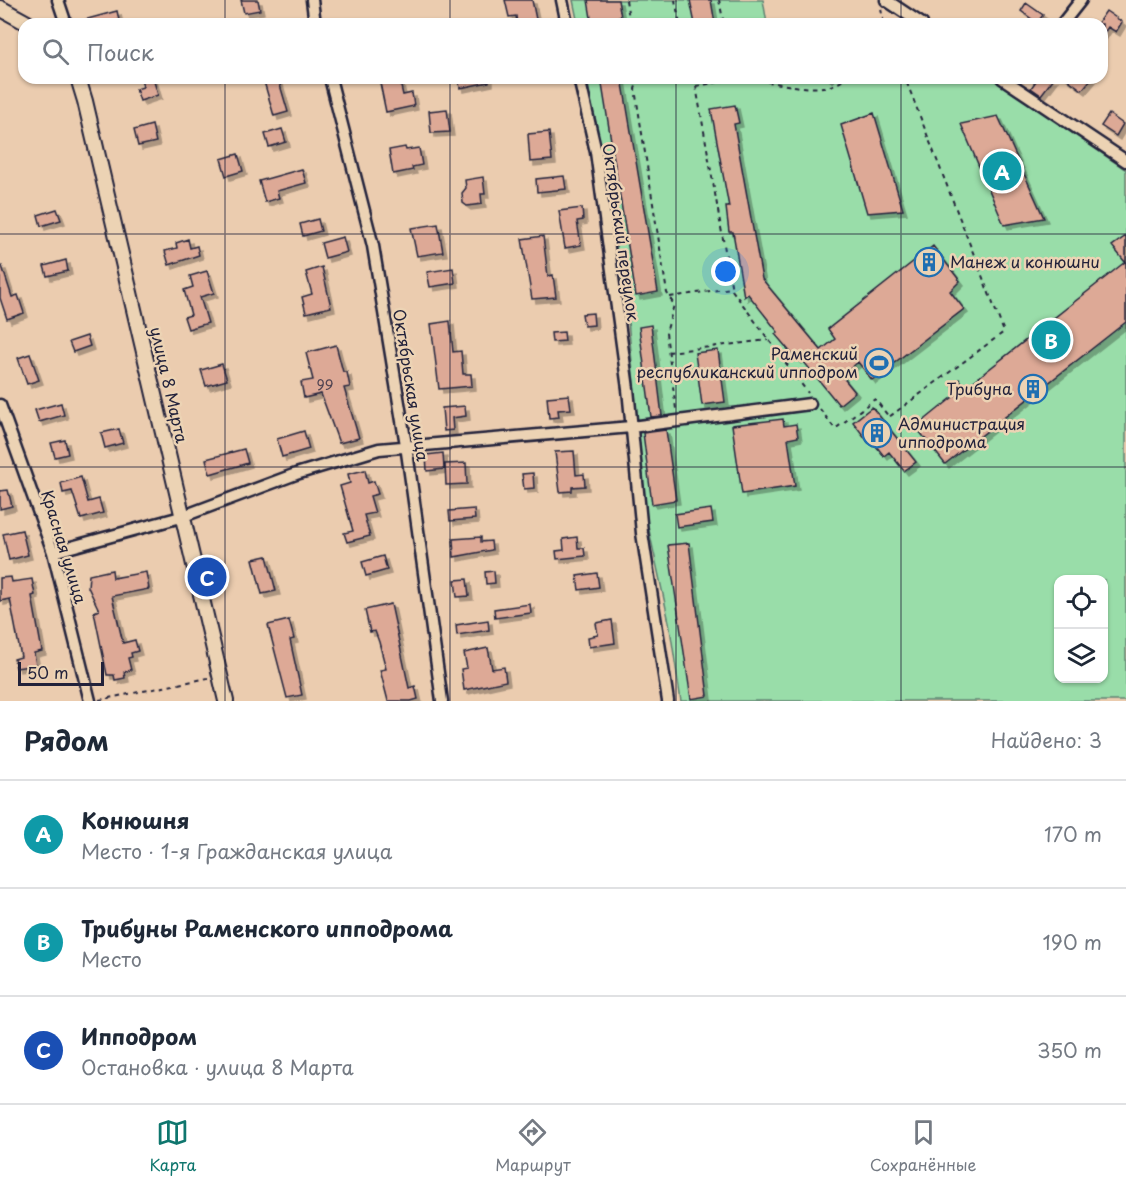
<!DOCTYPE html>
<html lang="ru">
<meta charset="utf-8">
<style>
:root{--surface:#fff;--page:#f2f2f3;--text:#1f2937;--muted:#747a83;--line:#e0e1e3;--accent:#0f766e}
body{margin:0;font-family:"Playpen Sans",sans-serif;background:var(--page);color:var(--text)}
.controls{position:absolute;right:18px;bottom:18px;display:grid;overflow:hidden;border-radius:12px;box-shadow:0 2px 4px #0004}
.controls button{width:54px;height:54px;display:grid;place-items:center;padding:0;border:0;border-bottom:2px solid var(--line);background:var(--surface);color:var(--text);font:30px sans-serif}
.scale{position:absolute;left:18px;bottom:15px;width:86px;box-sizing:border-box;padding-left:6px;border:3px solid #22223b;border-top:0;font-size:16px;line-height:21px;white-space:nowrap;color:#22223b;-webkit-text-stroke:4px #ecd3b4;paint-order:stroke}
.you{position:absolute;left:726px;top:272px;width:21px;height:21px;margin:-15px;border:4px solid #fff;border-radius:50%;background:#1a73e8;box-shadow:0 0 0 9px #1a73e833}
.badge{display:grid;place-items:center;width:39px;height:39px;border-radius:50%;background:var(--accent);color:#fff;font-size:20px;font-weight:700}
.pin{position:absolute;translate:-50% -50%;border:3px solid #fff;box-shadow:0 2px 6px #0006}
.list{margin:0;padding:0;list-style:none}
h2{display:flex;justify-content:space-between;align-items:center;height:78px;margin:0;padding:0 24px;font-size:26px}
h2 small{font-size:20px;font-weight:400;color:var(--muted)}
.list li{display:grid;grid-template-columns:39px 1fr auto;gap:18px;align-items:center;box-sizing:border-box;height:108px;padding:0 24px;border-top:2px solid var(--line)}
.list b{display:block;font-size:22px;white-space:nowrap}
.list p{margin:0;font-size:20px;white-space:nowrap;color:var(--muted)}
.list em{font-size:20px;font-style:normal;color:var(--muted)}
.icon{flex:none;width:33px;height:33px;fill:none;stroke:currentColor;stroke-width:2;stroke-linecap:round;stroke-linejoin:round}
.map{position:relative;flex:none;width:1126px;height:701px;overflow:hidden}
.search{position:absolute;background:var(--surface);box-shadow:0 2px 4px #0004;left:18px;right:18px;top:18px;height:66px;display:flex;align-items:center;gap:15px;box-sizing:border-box;padding:0 21px;border-radius:18px;color:var(--muted);font-size:22px}
.sheet{height:402px;background:var(--surface)}
nav{display:flex;justify-content:space-around;align-items:center;box-sizing:border-box;height:84px;border-top:2px solid var(--line);background:var(--surface);font-size:16px;color:var(--muted)}
nav a{display:grid;justify-items:center;gap:3px}
nav .on{color:var(--accent)}
.map>svg:first-child{display:block}
.green{fill:#99dda9;stroke:#5e8072;stroke-width:1.5;fill-rule:evenodd}
.building{fill:#dda996;stroke:#22223b;stroke-width:1.5;filter:url(#shadow)}
.lines{fill:none;stroke-linecap:round;stroke-linejoin:round}
.minor-casing{stroke:#22223b;stroke-width:15}
.major-casing{stroke:#22223b;stroke-width:18}
.path{stroke:#22223b;stroke-width:2;stroke-dasharray:4.5 4.5;stroke-linecap:butt}
.minor{stroke:#ecd3b4;stroke-width:10}
.major{stroke:#ecd3b4;stroke-width:14}
.grid{fill:none;stroke:#22223b;stroke-width:1.5;stroke-opacity:0.55}
.labels{text-anchor:middle;stroke-width:5;stroke-linejoin:round;paint-order:stroke}
.number-label{font-size:14px;fill:#514452}
.street-label{font-size:16px;fill:#22223b;stroke:#ecd3b4}
.poi-label{font-size:16px;fill:#22223b;stroke:#ecd3b4;text-anchor:start}
</style>
<div class="map">
<svg width="1126" height="701" viewBox="0 0 1126 701">
<defs>
<filter id="shadow"><feDropShadow dx="4" dy="4" stdDeviation="0" flood-color="#0004"/></filter>
</defs>
<rect width="100%" height="100%" fill="#ebccaf"/>
<filter id="ink" filterUnits="userSpaceOnUse"><feTurbulence type="fractalNoise" baseFrequency=".0167" numOctaves="2"/><feDisplacementMap in="SourceGraphic" scale="12" xChannelSelector="R" yChannelSelector="G"/><feConvolveMatrix kernelMatrix="1 2 1 2 8 2 1 2 1" color-interpolation-filters="sRGB"/></filter>
<g filter="url(#ink)">
<path class="green" d="M573,0H763L767,24H578Z
M587,78H827L832,82L837,78H992L1126,170V701H681L669,622L647,521L627,309ZM1058,580H1104V678H1058Z"/>
<path class="building" d="M241,0H258L260,10L244,13Z
M505,0H532L537,24H517L516,16L509,17Z
M588,0H618L621,17L611,18L612,24H592Z
M690,0H711L715,24H695Z
M1026,3L1043,15L1037,23L1021,11Z
M117,11L120,24H80V21Z
M1106,11L1122,22L1116,32L1108,27L1102,36V24H1097Z
M141,78H153L158,95L140,101L136,89L143,87Z
M263,78H278L288,112L274,116Z
M379,78H399L403,95L412,93L414,106L386,112Z
M458,78H489V82L460,88Z
M601,78H622L658,292L636,296Z
M1038,78H1054L1041,95L1031,88Z
M1066,78H1092L1082,90Z
M735,105L739,123L734,124L762,279L821,350L835,339L828,329L933,246L960,281L950,291L964,309L872,380L858,362L842,376L855,392L839,405L800,357L797,360L775,334L778,332L748,294L744,297L733,232H729L726,207H729L711,109Z
M447,109L450,132L431,133L429,111Z
M874,113L903,210L867,213L841,125Z
M1109,114L1123,124L1116,136L1101,126Z
M998,116L1044,218L1004,225L961,124Z
M152,125L156,142L138,146L134,130Z
M282,129L286,142L269,147L265,134Z
M549,132L552,160L530,162L528,134Z
M405,147L406,150L419,148L422,165L412,167L413,170L393,174L389,150Z
M238,154L243,171L226,176L221,159Z
M302,169L306,183L277,191L279,198L265,202L259,181Z
M564,176L566,189L537,192L536,179Z
M483,177L485,194H481L482,204L467,206L463,203L462,193L466,188L465,180Z
M582,208L583,220L577,221L581,245L565,248L559,211Z
M57,209L61,220L41,226L38,215Z
M318,219L321,231L303,236L300,224Z
M438,224L443,252L417,256L411,228Z
M543,236L548,276L553,275L556,297L532,299L522,239Z
M1126,236V322L945,464L916,427L958,393L951,385L959,379L965,388L1125,262L1112,246Z
M343,237L347,252L325,258L321,243Z
M188,239L190,248L197,246L199,255L169,265L165,251L177,248L176,243Z
M66,260L68,271L47,276L44,266Z
M0,266H2L12,297L18,295L24,313L7,319L0,298Z
M322,267L331,307L306,313L302,297L312,294L306,272Z
M453,268L455,283L430,287L427,272Z
M207,271L214,293L200,297L208,323L188,329L184,317L191,315L184,290L193,287L190,276Z
M593,313L594,325L584,326L582,314Z
M450,321L453,352L461,351L463,374H471L472,386L439,389L431,324Z
M651,325L662,416L651,417L639,327Z
M564,332L565,341L552,342L551,333Z
M87,336L90,346L73,352L69,342Z
M336,345L343,372H347L350,387L344,388L359,438L339,443L321,394L304,398L301,382L313,380L306,353Z
M718,350L725,402L702,405L695,353Z
M30,354L39,380L27,384L18,358Z
M222,364L227,380L206,386L201,370Z
M569,395L571,409L558,410L559,417L549,418L547,397Z
M61,403L64,415L39,422L35,410Z
M465,406L466,416L452,418L453,430L444,431L442,408Z
M872,407L916,462L904,471L889,452L884,456L872,441L869,443L853,422Z
M783,419L784,426L796,424L798,437L788,439L795,486L742,494L732,425Z
M119,429L123,443L105,448L101,433Z
M666,430L676,500L652,504L643,433Z
M304,431L309,449L282,457L277,439Z
M65,440L68,454L55,457L51,443Z
M244,449L248,463L210,474L206,459Z
M574,451L576,475L584,474L585,486L572,487V491L560,492L555,452Z
M443,453L444,469L427,471L426,455Z
M466,463L467,484L446,485L445,464Z
M365,470L368,483L374,481L378,494L370,496L375,513L364,515L370,536L347,542L344,533L353,531L340,486L350,483L348,474Z
M533,473L534,488L524,489L522,474Z
M81,477L88,502L99,499L103,513L81,519L72,491L63,493L61,483Z
M8,490L12,506L0,509V491Z
M474,509L475,519L450,521L449,511Z
M711,509L713,522L677,527L675,514Z
M22,530L28,555L9,560L3,534Z
M481,537V542L491,541L492,550L454,557L453,539Z
M577,537L578,548H584L585,556L557,559L556,551L564,550L563,539Z
M689,543L708,696L691,699L668,545Z
M267,556L276,591L262,594L253,559Z
M383,556L387,570L366,576L362,562Z
M112,570L113,578L146,572L149,589L112,596L123,643L135,640L138,651L131,653L132,657L128,658L131,670L124,672L125,678L115,680L114,675H107L94,612L99,610L88,587L89,575Z
M494,571L495,583L486,584L485,572Z
M597,573L599,587L579,590L577,576Z
M11,577L12,582L32,579L35,595L32,596L42,651L34,653L36,665L16,668L14,659L21,657L10,599L0,601V578Z
M467,579L469,596L457,597L455,580Z
M391,604L409,688L415,686L418,699L411,701H388L380,670L386,669L379,642L375,631L370,632L365,610Z
M530,604L531,613L495,618L494,609Z
M289,620L294,639L290,640L302,695L287,698L268,625Z
M488,620L489,630L457,635L456,625Z
M612,620L615,643L589,647L588,637L598,635L596,623Z
M488,648L492,669L504,667L506,681L464,690L461,669L467,668L464,653Z"/>
<g class="lines">
<g class="minor-casing">
<path id="minor" d="M58,0L66,24
M312,0L315,24
M562,0L567,24
M886,0L922,24
M1062,24L1081,0
M330,78L373,246L406,445L442,701
M579,78L596,152L628,389L642,533L668,701
M1002,78L1126,161
M0,405L53,552L90,701
M53,552L181,517L296,474L379,449L631,427L810,404"/>
</g>
<g class="major-casing">
<path id="major" d="M0,8L29,24
M78,78L85,101L226,701"/>
</g>
<path class="path" d="M626,0L630,24
M675,0L680,24
M719,0L724,24
M881,9L884,24
M639,78L635,89L667,293L674,305L666,333L676,409
M692,78L696,86L732,290L808,393
M696,86C712,84 728,79 743,79C772,79 821,99 846,78
M670,297L731,288
M668,352L768,340
M820,409L835,429L875,399L889,417L1004,332L905,78
M99,700L208,678"/>
<use href="#minor" class="minor"/>
<use href="#major" class="major"/>
</g>
</g>
<path class="grid" d="M225,0V24M450,0V24M676,0V24M901,0V24M225,78V701M450,78V701M676,78V701M901,78V701M0,234H1126M0,467H1126"/>
<defs>
<g id="building-ring" transform="scale(1.5)"><circle r="9.5" fill="#ecd3b4" stroke="#1f6fb2" stroke-width="1.5"/><path d="M-4-6H4V6H1V3H-1V6H-4ZM-2.5-4.3h1.7v1.8h-1.7ZM.8-4.3h1.7v1.8H.8ZM-2.5-1h1.7V.8h-1.7ZM.8-1h1.7V.8H.8Z" fill="#1f6fb2"/></g>
<g id="stadium-ring" transform="scale(1.5)"><circle r="9.5" fill="#ecd3b4" stroke="#1f6fb2" stroke-width="1.5"/><path d="M0-5a6.5 5 0 1 0 0 10a6.5 5 0 1 0 0-10ZM-3.5-1.8h7v3.6h-7Z" fill="#1f6fb2"/></g>
</defs>
<g fill-rule="evenodd">
<use href="#building-ring" x="929" y="262"/>
<use href="#stadium-ring" x="879" y="363"/>
<use href="#building-ring" x="1033" y="389"/>
<use href="#building-ring" x="877" y="433"/>
</g>
<g class="labels">
<g class="number-label">
<text x="325" y="390">99</text>
</g>
<g class="street-label">
<text transform="translate(621 232) rotate(82)" y="6">Октябрьский переулок</text>
<text transform="translate(169 385) rotate(77)" y="6">улица 8 Марта</text>
<text transform="translate(411 385) rotate(81)" y="6">Октябрьская улица</text>
<text transform="translate(64 547) rotate(73)" y="6">Красная улица</text>
</g>
<g class="poi-label">
<text x="950" y="268">Манеж и конюшни</text>
<text x="858" y="360" text-anchor="end">Раменский<tspan x="858" dy="18">республиканский ипподром</tspan></text>
<text x="1012" y="395" text-anchor="end">Трибуна</text>
<text x="898" y="430">Администрация<tspan x="898" dy="18">ипподрома</tspan></text>
</g>
</g>
</svg>
<div class="controls">
<button><svg class="icon" aria-label="locate" viewBox="0 0 24 24"><circle cx="12" cy="12" r="6"/><path d="M12 2v4M12 18v4M2 12h4M18 12h4"/></svg></button>
<button><svg class="icon" aria-label="layers" viewBox="0 0 24 24"><path d="M12 4l9 5-9 5-9-5zM3 14l9 5 9-5"/></svg></button>
</div>
<div class="scale">50 m</div>
<div class="you"></div>
<div class="pin badge" style="left:1002px;top:171px;background:#0f9aa8">A</div>
<div class="pin badge" style="left:1051px;top:340px;background:#0f9aa8">B</div>
<div class="pin badge" style="left:207px;top:577px;background:#1a4fb4">C</div>
<div class="search"><svg class="icon" aria-label="search" viewBox="0 0 24 24"><circle cx="10" cy="10" r="6"/><path d="M15 15l6 6"/></svg>Поиск</div>
</div>
<section class="sheet">
<h2>Рядом<small>Найдено: 3</small></h2>
<ul class="list">
<li><span class="badge" style="background:#0f9aa8">A</span><div><b>Конюшня</b><p>Место · 1-я Гражданская улица</p></div><em>170 m</em></li>
<li><span class="badge" style="background:#0f9aa8">B</span><div><b>Трибуны Раменского ипподрома</b><p>Место</p></div><em>190 m</em></li>
<li><span class="badge" style="background:#1a4fb4">C</span><div><b>Ипподром</b><p>Остановка · улица 8 Марта</p></div><em>350 m</em></li>
</ul>
</section>
<nav>
<a class="on"><svg class="icon" aria-label="map" viewBox="0 0 24 24"><path d="M3 6l6-2 6 2 6-2v14l-6 2-6-2-6 2zM9 4v14M15 6v14"/></svg>Карта</a>
<a><svg class="icon" aria-label="directions" viewBox="0 0 24 24"><path d="M12 3l9 9-9 9-9-9zM9 14v-3h6M13 9l2 2-2 2"/></svg>Маршрут</a>
<a><svg class="icon" aria-label="saved" viewBox="0 0 24 24"><path d="M7 4h10v16l-5-4-5 4z"/></svg>Сохранённые</a>
</nav>
